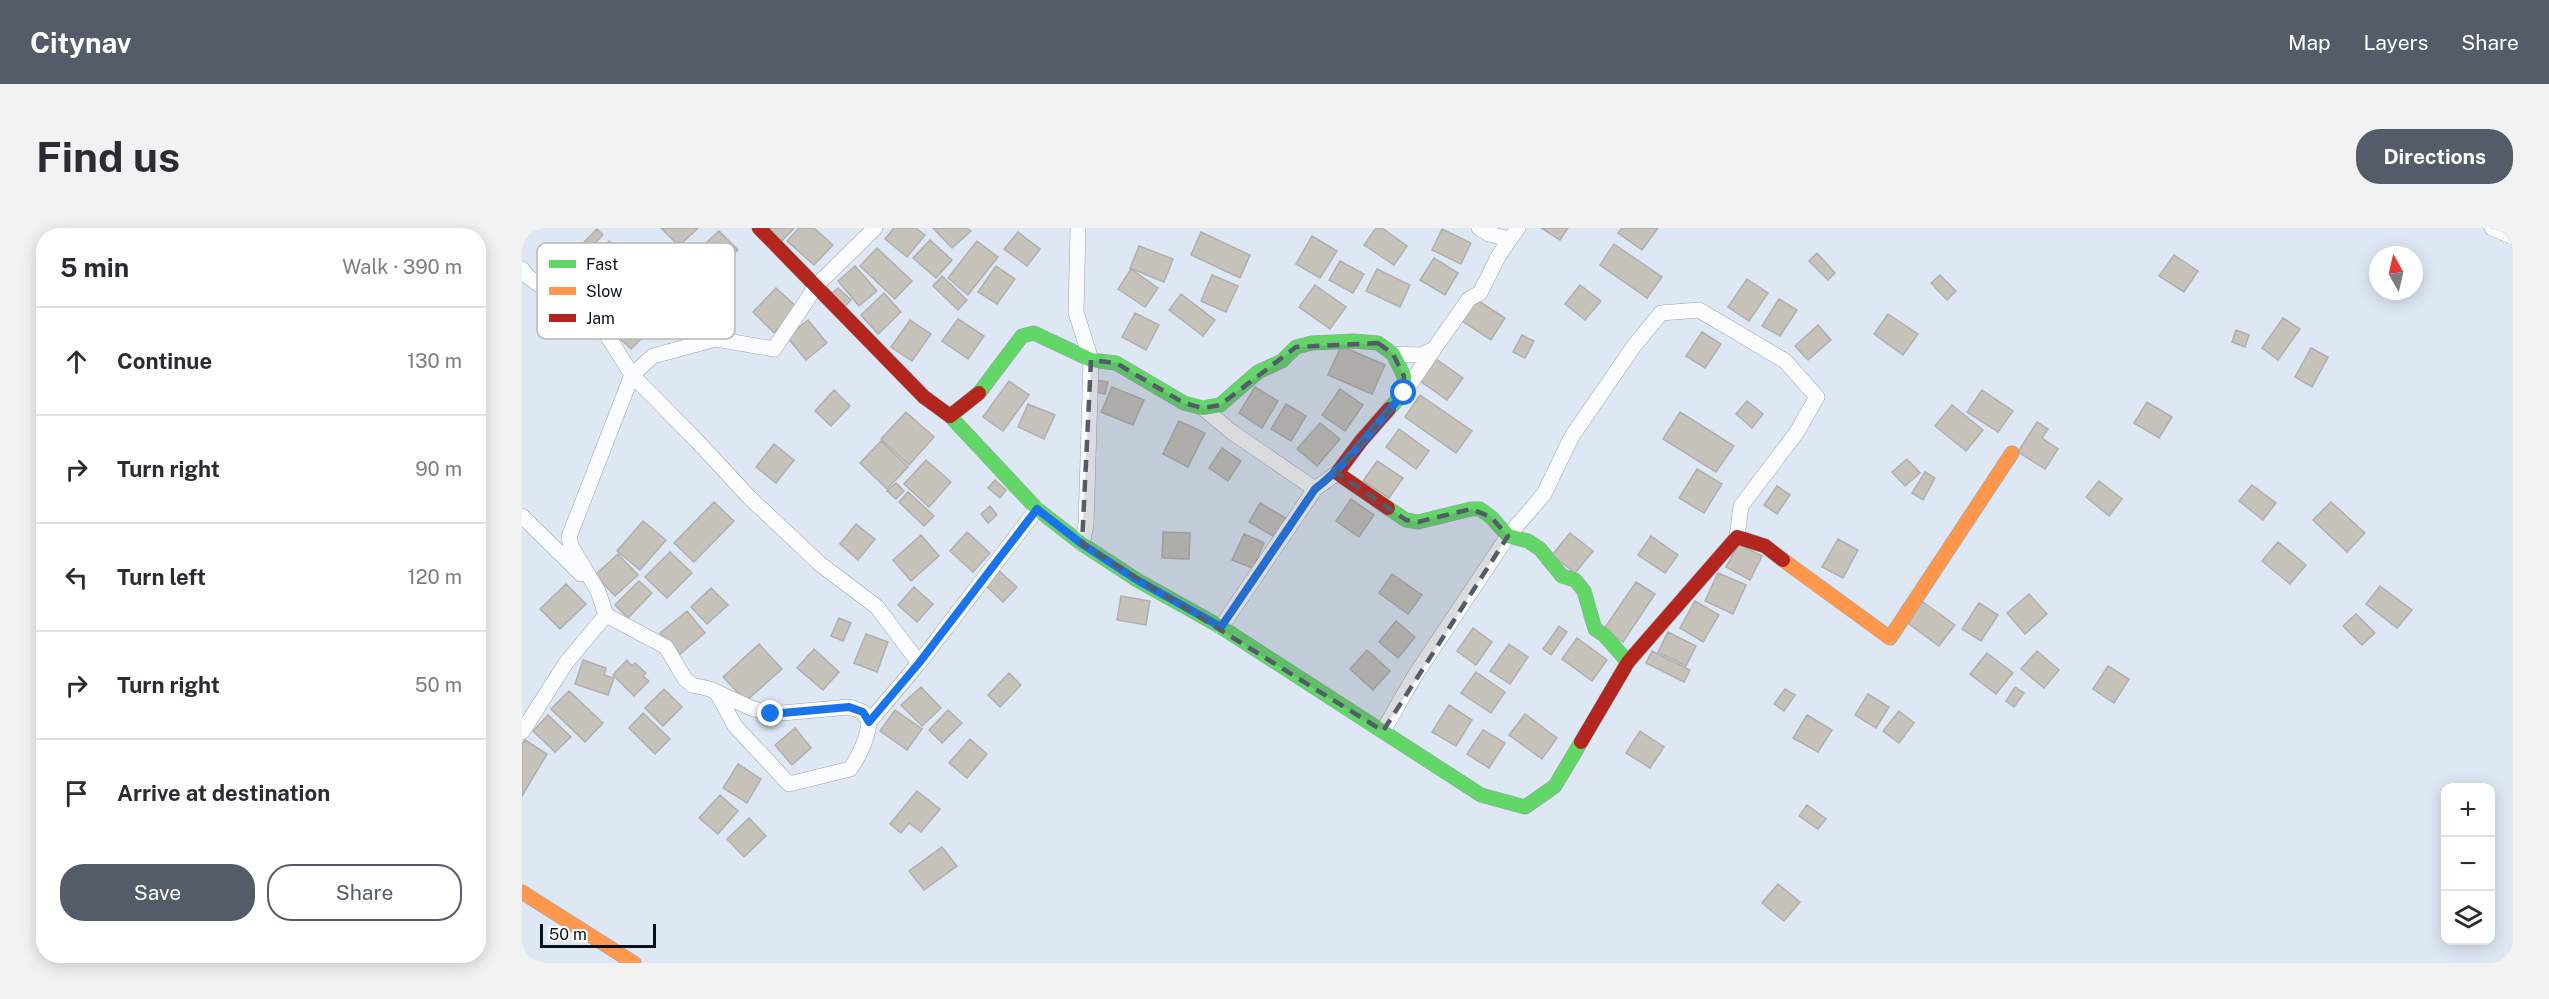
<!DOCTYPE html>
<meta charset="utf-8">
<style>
:root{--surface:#fff;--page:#f2f2f3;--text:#2b2b33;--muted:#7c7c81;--line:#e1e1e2;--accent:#535c68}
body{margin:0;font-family:"Public Sans",sans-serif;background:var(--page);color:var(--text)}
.controls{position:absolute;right:18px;bottom:18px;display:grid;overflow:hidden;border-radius:12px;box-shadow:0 3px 15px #0003}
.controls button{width:54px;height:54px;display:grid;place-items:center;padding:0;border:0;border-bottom:2px solid var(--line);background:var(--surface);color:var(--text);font:30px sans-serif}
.compass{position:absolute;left:1847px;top:18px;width:54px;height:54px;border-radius:50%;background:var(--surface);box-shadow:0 3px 15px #0003;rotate:352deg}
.scale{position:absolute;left:18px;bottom:15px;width:116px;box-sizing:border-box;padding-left:6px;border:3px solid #08111d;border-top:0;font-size:16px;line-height:21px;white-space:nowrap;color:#08111d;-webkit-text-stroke:4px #fff;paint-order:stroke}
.stop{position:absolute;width:18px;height:18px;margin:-14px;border:4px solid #1a73e8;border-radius:50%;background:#fff}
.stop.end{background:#1a73e8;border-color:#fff;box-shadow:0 2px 6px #0008}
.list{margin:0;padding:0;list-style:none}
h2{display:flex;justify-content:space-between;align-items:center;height:78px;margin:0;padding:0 24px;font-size:26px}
h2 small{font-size:20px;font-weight:400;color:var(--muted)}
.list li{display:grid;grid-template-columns:39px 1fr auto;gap:18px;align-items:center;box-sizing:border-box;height:108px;padding:0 24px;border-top:2px solid var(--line)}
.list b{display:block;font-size:22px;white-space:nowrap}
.list em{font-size:20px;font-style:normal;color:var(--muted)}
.actions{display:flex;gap:12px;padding:18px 24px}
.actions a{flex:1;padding:14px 0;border:2px solid var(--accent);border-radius:24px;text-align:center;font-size:21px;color:var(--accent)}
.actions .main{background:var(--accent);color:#fff}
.icon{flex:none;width:33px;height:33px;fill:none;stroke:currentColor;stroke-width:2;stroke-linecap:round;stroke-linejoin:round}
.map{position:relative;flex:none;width:1991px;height:735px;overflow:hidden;border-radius:24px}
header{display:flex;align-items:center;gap:36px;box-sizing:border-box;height:84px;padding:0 30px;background:var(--accent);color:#fff}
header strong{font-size:28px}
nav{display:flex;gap:33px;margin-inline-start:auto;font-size:21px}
.intro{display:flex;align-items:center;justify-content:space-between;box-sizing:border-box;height:144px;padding:0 36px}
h1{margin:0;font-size:42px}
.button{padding:15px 27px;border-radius:24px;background:var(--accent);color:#fff;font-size:21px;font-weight:700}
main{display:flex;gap:36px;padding:0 36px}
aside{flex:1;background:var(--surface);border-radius:24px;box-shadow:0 3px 15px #0003}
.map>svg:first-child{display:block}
.building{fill:#c6c2ba;stroke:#afafae;stroke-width:1.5}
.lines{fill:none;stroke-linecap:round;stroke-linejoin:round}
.street-casing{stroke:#99a2ad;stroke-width:16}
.fast-casing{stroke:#99a2ad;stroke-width:15}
.slow-casing{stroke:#99a2ad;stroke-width:15}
.jam-casing{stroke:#99a2ad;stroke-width:15}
.street{stroke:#fafcfd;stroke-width:15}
.fast{stroke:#63d668;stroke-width:14}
.slow{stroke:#ff974d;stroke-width:14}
.jam{stroke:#b3261e;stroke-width:14}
.route{stroke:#1a73e8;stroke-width:8}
.marked{fill:#535c68;fill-opacity:0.2;stroke:#535c68;stroke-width:4.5;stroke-dasharray:12 8;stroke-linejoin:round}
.key{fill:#fff;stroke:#b5b8bb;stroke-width:1.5}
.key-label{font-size:16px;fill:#08111d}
</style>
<header>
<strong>Citynav</strong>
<nav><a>Map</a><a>Layers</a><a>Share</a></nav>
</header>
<div class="intro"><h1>Find us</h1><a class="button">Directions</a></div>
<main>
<aside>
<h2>5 min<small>Walk · 390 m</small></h2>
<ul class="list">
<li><svg class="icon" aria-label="ahead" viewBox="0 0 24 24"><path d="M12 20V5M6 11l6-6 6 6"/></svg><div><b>Continue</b></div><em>130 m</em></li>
<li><svg class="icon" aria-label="right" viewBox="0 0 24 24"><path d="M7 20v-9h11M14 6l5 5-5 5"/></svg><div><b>Turn right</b></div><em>90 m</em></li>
<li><svg class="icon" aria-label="left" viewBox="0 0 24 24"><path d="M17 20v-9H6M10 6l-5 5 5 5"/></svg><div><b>Turn left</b></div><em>120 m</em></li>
<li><svg class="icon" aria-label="right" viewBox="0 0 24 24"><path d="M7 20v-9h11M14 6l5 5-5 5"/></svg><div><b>Turn right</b></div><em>50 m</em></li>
<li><svg class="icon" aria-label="arrive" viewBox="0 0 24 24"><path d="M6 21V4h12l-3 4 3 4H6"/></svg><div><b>Arrive at destination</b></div></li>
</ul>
<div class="actions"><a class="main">Save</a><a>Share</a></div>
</aside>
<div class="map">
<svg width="1991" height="735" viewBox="0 0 1991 735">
<rect width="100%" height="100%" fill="#dee8f4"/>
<path class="building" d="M139,0H176L157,18Z
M244,0H272L259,14Z
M277,0H292L311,17L292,37L265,13Z
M372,0H394L403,7L385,29L363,11Z
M411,0H445L449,3L430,20Z
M854,0H860L885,18L872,37L842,17Z
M1019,0H1046L1038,12Z
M1100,0H1136L1120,22L1096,5Z
M75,1L81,7L72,16L79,22L87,13L94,19L54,59L36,41Z
M920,1L949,15L939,36L910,22Z
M197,3L216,22L188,48L170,28Z
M496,4L518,21L505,38L482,21Z
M679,4L728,27L718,50L669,27Z
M790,8L815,23L798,50L774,36Z
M408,12L430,32L414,50L391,30Z
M455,13L476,29L446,67L426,50Z
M1092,16L1140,49L1125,70L1078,37Z
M617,18L651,31L642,54L608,40Z
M355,20L390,53L373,71L338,38Z
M1295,25L1313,45L1306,52L1287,33Z
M1652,27L1676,43L1662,64L1637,48Z
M912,30L936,45L923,67L898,52Z
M818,33L842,46L831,65L807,52Z
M333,38L355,63L337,78L316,53Z
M474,38L493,51L475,76L456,64Z
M609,41L636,60L623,79L596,61Z
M855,41L888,57L878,79L844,63Z
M690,47L716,58L704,84L679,73Z
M1418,47L1434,63L1425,72L1409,55Z
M420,48L445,72L436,82L411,58Z
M1225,51L1246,65L1227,93L1206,79Z
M793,57L824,79L808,101L777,79Z
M1058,57L1079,73L1063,92L1043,76Z
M254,60L276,80L252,105L231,84Z
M316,60L329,72L321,80L308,67Z
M362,65L379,84L356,106L339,87Z
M659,66L693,92L681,108L647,82Z
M1257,71L1275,82L1258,108L1240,98Z
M955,72L983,90L969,112L940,93Z
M113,82L130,100L109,121L91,104Z
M613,85L637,97L624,122L600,109Z
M1366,86L1396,106L1381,127L1352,106Z
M1761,90L1778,101L1756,132L1740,120Z
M436,91L462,108L446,131L420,113Z
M286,92L305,115L284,132L265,109Z
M388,92L409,106L390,133L369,119Z
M1296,97L1309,112L1286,132L1273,118Z
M1714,102L1727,107L1723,119L1710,114Z
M1180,104L1199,116L1183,140L1164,128Z
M1000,107L1012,113L1003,130L991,124Z
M819,118L863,137L850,166L806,147Z
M1789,120L1806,129L1790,159L1773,149Z
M914,131L941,150L925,172L898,153Z
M575,152L586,154L583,166L573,164Z
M487,153L507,167L481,203L461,189Z
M590,159L622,172L611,197L579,184Z
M733,159L756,173L740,200L717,185Z
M818,161L841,177L823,203L800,187Z
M312,162L328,178L309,198L293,183Z
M1460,162L1491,183L1476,204L1445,184Z
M898,167L950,203L934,225L883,189Z
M1225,173L1241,186L1230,200L1214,186Z
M1625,174L1650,189L1637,210L1612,195Z
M506,176L533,187L522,211L496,199Z
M764,176L784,188L769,213L749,201Z
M1430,177L1461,202L1444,223L1413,198Z
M384,184L412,209L387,237L359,211Z
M1158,184L1212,218L1194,244L1141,211Z
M657,193L683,205L666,239L641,226Z
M1515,194L1526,201L1520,210L1536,221L1523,241L1496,224Z
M798,195L818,211L795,238L775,221Z
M877,201L907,223L894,241L864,219Z
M359,213L386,239L365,261L338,235Z
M252,216L272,232L254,255L234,239Z
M700,220L719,233L706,253L687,240Z
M1385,231L1398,245L1383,258L1370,244Z
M404,232L429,254L407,279L382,256Z
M855,233L881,250L867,270L841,253Z
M1175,241L1200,256L1182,285L1157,270Z
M1403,244L1413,250L1401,272L1390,265Z
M473,252L484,262L478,270L466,260Z
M1577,253L1600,271L1587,288L1564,269Z
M374,255L382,263L374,271L365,263Z
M1730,257L1754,275L1741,292L1717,273Z
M1255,258L1268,267L1255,286L1242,277Z
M386,264L412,288L402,298L377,274Z
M829,271L852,287L837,309L814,293Z
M192,274L212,293L172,334L152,315Z
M1809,274L1843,305L1825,324L1791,292Z
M738,275L767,292L756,311L727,294Z
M468,278L475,287L466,295L459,286Z
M121,293L144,312L118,342L95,323Z
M334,296L353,311L336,332L318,316Z
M445,304L468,325L451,344L428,323Z
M641,304L668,305L667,331L640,330Z
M1048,305L1071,323L1053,345L1030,327Z
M722,306L742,315L731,340L710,332Z
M399,307L417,328L389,353L371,332Z
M1129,308L1156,327L1143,345L1116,327Z
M1316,311L1336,322L1321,350L1300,339Z
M1756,314L1784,337L1768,356L1740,333Z
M1217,316L1240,328L1228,352L1204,339Z
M148,324L170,345L145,370L123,349Z
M96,326L116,347L93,368L73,347Z
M475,341L495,359L481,374L462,356Z
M1196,345L1224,357L1211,386L1183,373Z
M870,346L900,367L886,386L857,365Z
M117,353L130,365L106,390L93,377Z
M1114,354L1133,366L1101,414L1082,401Z
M44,356L64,376L38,401L18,381Z
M1858,358L1890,382L1875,400L1844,376Z
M392,359L411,376L395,394L376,377Z
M189,360L206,377L185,396L169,379Z
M1507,366L1525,386L1503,406L1485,385Z
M599,368L628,373L624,397L595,392Z
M1398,372L1433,397L1417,418L1383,393Z
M1173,373L1197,387L1181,414L1158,400Z
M1457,375L1476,387L1459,413L1440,401Z
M165,383L183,405L157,427L138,405Z
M1834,386L1853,405L1840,417L1821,398Z
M317,390L329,395L321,413L309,408Z
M874,393L893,409L876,430L857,414Z
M1037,398L1045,404L1029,427L1021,421Z
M951,400L970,414L954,437L935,423Z
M1146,404L1174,418L1164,438L1136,424Z
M344,406L366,414L355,444L332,435Z
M1055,410L1085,432L1070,453L1040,431Z
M237,416L260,441L224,473L201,449Z
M987,416L1006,429L988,456L968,443Z
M292,421L317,444L301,462L275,440Z
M845,422L868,443L851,462L828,441Z
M1130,423L1168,442L1162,454L1124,435Z
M1515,423L1537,442L1522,460L1499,441Z
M1465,425L1491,445L1474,466L1448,446Z
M61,432L84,440L82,447L92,450L86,467L53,456Z
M105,432L110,438L113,435L124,445L121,448L127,453L112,468L91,447Z
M1586,438L1607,451L1592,475L1571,461Z
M954,444L983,464L969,485L939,465Z
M487,445L499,457L478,479L466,467Z
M399,459L419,480L400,498L379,477Z
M1493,459L1502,465L1492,479L1484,473Z
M142,461L160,479L141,498L123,480Z
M1263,461L1273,467L1262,483L1252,476Z
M47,463L81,495L63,514L29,481Z
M1346,466L1367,479L1354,500L1333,487Z
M927,477L950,492L934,518L910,504Z
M373,482L400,501L385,522L358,503Z
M426,482L440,495L420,515L407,502Z
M1377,483L1392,495L1377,515L1361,503Z
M121,485L148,511L133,526L107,500Z
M1003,486L1035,510L1020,531L987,507Z
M26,487L49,509L33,524L11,503Z
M1285,487L1310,502L1296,524L1271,510Z
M273,500L289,520L270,537L253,517Z
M961,502L983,515L967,540L945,526Z
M1118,503L1142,519L1128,540L1104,525Z
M448,511L465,526L445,550L427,535Z
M3,512L25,526L0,568V516Z
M216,536L239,551L225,575L201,560Z
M395,563L418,581L399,604L387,595L379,605L368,596Z
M198,567L216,583L196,606L177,590Z
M1285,577L1304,591L1296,601L1277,588Z
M227,590L244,608L222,629L205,611Z
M420,619L435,638L402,662L387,643Z
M1256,656L1278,674L1262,693L1240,675Z"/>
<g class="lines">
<g class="street-casing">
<path id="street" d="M556,0L554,84L569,132L564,297L560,316
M957,0L967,6L987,11
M1970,0L1991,9
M0,41L5,48L83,104L110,147L175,213L228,270L298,336L355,379L397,435
M871,126L899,127L912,121L947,71L958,65L977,27L996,0
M882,165L912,121
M681,180L711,205L793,261
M0,288L59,346
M699,399L793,261L815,245
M195,465L213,498L267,556L328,541C337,529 346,509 347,494L397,435L515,281
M347,494L341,484L327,479L249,486L229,480L188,461L170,457L163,451L144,419L84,387L76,363L49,318L47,309L110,147L131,128L194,111L252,121L295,57L353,0
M861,503L892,449L986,308L1022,266L1050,208L1112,118L1139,85L1177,82L1263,133L1295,169L1275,204L1219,278L1215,309
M0,504L44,435L84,387"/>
</g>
<g class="fast-casing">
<path id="fast" d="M457,165L500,108L512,105L569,132L594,135L662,175L681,180L698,177L736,144L760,133L774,119L790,115L832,113L856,115L871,126L882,148V165L867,181
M428,188L515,281L560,316L615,352L699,399L959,567L1003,579L1033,558L1059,514
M866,280L884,292L896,294L949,281H958L969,289L986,308L1006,313L1018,321L1040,348L1053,352L1062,363L1073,401L1082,407L1106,434"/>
</g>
<g class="slow-casing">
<path id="slow" d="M1261,332L1368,410L1490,225
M0,664L112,735"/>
</g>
<g class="jam-casing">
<path id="jam" d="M237,0L402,169L428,188L457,165
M866,280L815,245L839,213L867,181
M1059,514L1106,434L1215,309L1243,318L1261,332"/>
</g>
<use href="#street" class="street"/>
<use href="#fast" class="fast"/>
<use href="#slow" class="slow"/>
<use href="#jam" class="jam"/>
</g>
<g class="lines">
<path class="route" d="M249,486L327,479L341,484L347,494L397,435L515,281L560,316L615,352L699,399L793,261C826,236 854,196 882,165"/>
</g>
<path class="marked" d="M856,115L871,126L882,148V165L815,245L884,292L896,294L949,281L969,289L986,308L861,503L560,316L569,132L594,135L662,175L681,180L698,177L774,119Z"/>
<rect x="15" y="15" width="198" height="96" rx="9" class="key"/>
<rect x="27" y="32" width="27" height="8" fill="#63d668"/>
<rect x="27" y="59" width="27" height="8" fill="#ff974d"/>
<rect x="27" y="86" width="27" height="8" fill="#b3261e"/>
<g class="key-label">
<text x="64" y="42">Fast</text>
<text x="64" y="69">Slow</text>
<text x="64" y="96">Jam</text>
</g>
</svg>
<div class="controls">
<button>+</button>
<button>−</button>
<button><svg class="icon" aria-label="layers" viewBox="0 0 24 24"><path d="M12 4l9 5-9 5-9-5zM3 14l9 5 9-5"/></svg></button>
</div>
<svg class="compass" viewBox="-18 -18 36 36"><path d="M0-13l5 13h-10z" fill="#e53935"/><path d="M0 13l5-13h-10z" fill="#7c7c81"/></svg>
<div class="scale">50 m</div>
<div class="stop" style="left:882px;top:165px"></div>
<div class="stop end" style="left:249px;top:486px"></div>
</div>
</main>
